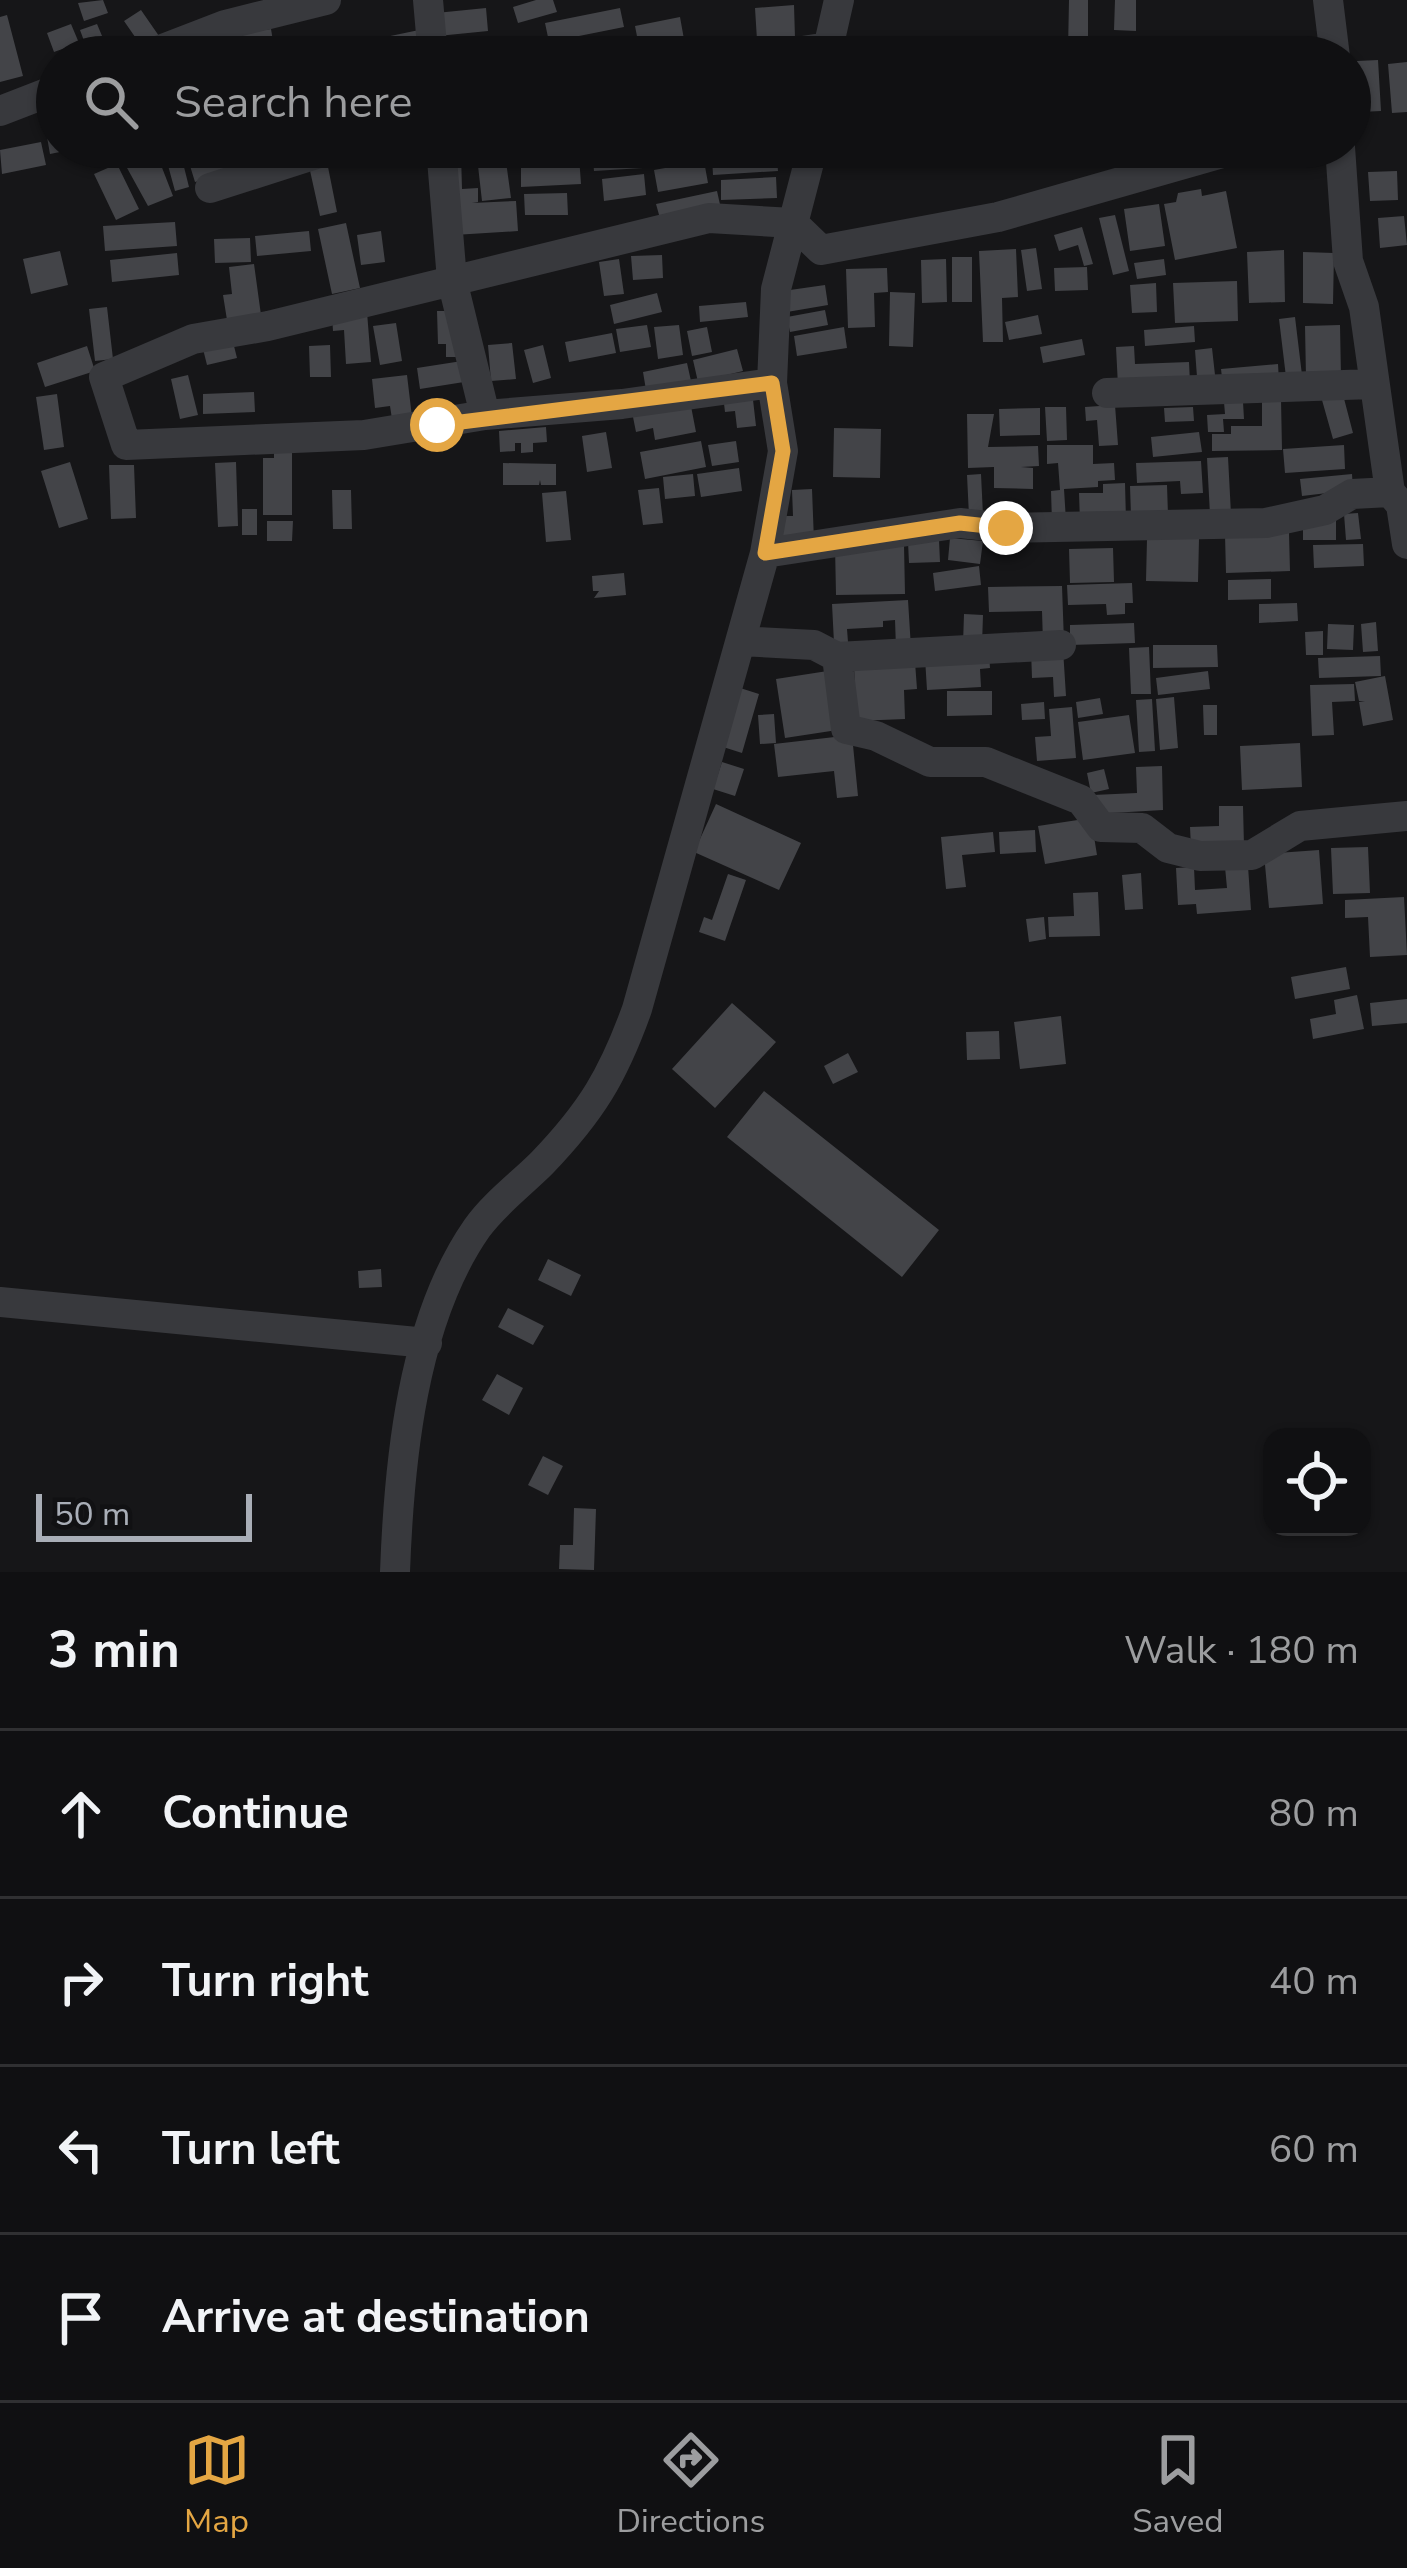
<!DOCTYPE html>
<meta charset="utf-8">
<style>
:root{--surface:#101012;--page:#1e1e20;--text:#f1f3f6;--muted:#9c9d9f;--line:#303032;--accent:#e4a643}
body{margin:0;font-family:"Nunito Sans",sans-serif;background:var(--page);color:var(--text)}
.controls{position:absolute;right:36px;bottom:36px;display:grid;overflow:hidden;border-radius:24px;box-shadow:0 3px 9px #0004}
.controls button{width:108px;height:108px;display:grid;place-items:center;padding:0;border:0;border-bottom:3px solid var(--line);background:var(--surface);color:var(--text);font:60px sans-serif}
.scale{position:absolute;left:36px;bottom:30px;width:216px;box-sizing:border-box;padding-left:12px;border:6px solid #a9aeb7;border-top:0;font-size:33px;line-height:42px;white-space:nowrap;color:#a9aeb7;-webkit-text-stroke:9px #111113;paint-order:stroke}
.stop{position:absolute;width:36px;height:36px;margin:-27px;border:9px solid #e4a643;border-radius:50%;background:#fff}
.stop.end{background:#e4a643;border-color:#fff;box-shadow:0 3px 12px #0008}
.list{margin:0;padding:0;list-style:none}
h2{display:flex;justify-content:space-between;align-items:center;height:156px;margin:0;padding:0 48px;font-size:51px}
h2 small{font-size:39px;font-weight:400;color:var(--muted)}
.list li{display:grid;grid-template-columns:78px 1fr auto;gap:36px;align-items:center;box-sizing:border-box;height:168px;padding:0 48px;border-top:3px solid var(--line)}
.list b{display:block;font-size:45px;white-space:nowrap}
.list em{font-size:39px;font-style:normal;color:var(--muted)}
.icon{flex:none;width:66px;height:66px;fill:none;stroke:currentColor;stroke-width:2;stroke-linecap:round;stroke-linejoin:round}
.map{position:relative;flex:none;width:1407px;height:1572px;overflow:hidden}
.search{position:absolute;background:var(--surface);box-shadow:0 3px 9px #0004;left:36px;right:36px;top:36px;height:132px;display:flex;align-items:center;gap:30px;box-sizing:border-box;padding:0 42px;border-radius:66px;color:var(--muted);font-size:45px}
.sheet{height:828px;background:var(--surface)}
nav{display:flex;justify-content:space-around;align-items:center;box-sizing:border-box;height:168px;border-top:3px solid var(--line);background:var(--surface);font-size:33px;color:var(--muted)}
nav a{display:grid;justify-items:center;gap:6px}
nav .on{color:var(--accent)}
.map>svg:first-child{display:block}
.building{fill:#434448}
.lines{fill:none;stroke-linecap:round;stroke-linejoin:round}
.minor{stroke:#38393d;stroke-width:30}
.route{stroke:#e4a643;stroke-width:15}
</style>
<div class="map">
<svg width="1407" height="1572" viewBox="0 0 1407 1572">
<rect width="100%" height="100%" fill="#161618"/>
<path class="building" d="M103,0L108,13L84,21L78,3Z
M536,0H553L557,12L518,23L513,7Z
M1069,0H1088V50H1068Z
M1115,0H1136V31L1114,30Z
M794,5L795,38L757,40L755,8Z
M486,8L488,31L438,36L436,13Z
M620,8L624,27L549,42L545,23Z
M141,10L159,36L142,47L124,21Z
M7,15L23,76L0,82V17Z
M680,17L687,56L641,57L635,26Z
M71,24L79,43L54,52L47,33Z
M97,24L105,43L117,38L121,49L90,57L80,30Z
M271,29L274,47L241,52L238,34Z
M424,29L429,53L374,57L371,40Z
M1170,40L1171,57H1094V45Z
M1378,60L1381,111L1360,112L1357,61Z
M1407,62V112L1392,113L1388,64Z
M57,112V147L75,149L50,154L43,114Z
M41,142L46,165L2,174L0,150Z
M145,147H154L173,196L148,206L121,157Z
M163,147H179L189,187L175,191Z
M217,147H241L247,166L195,182L187,156Z
M449,147H503L461,154L462,189L478,188V202L472,203L516,201L518,231L454,235Z
M642,147L643,168L594,171L592,148Z
M659,147H708L709,155L661,162Z
M730,147H776L778,171L713,175L712,157L731,155Z
M505,154L511,198L482,201L477,157Z
M579,156L581,184L521,187V159Z
M704,161L708,183L658,192L654,170Z
M327,162L337,212L320,216L309,166Z
M117,164L139,209L116,220L94,174Z
M1397,171L1398,200L1370,201L1368,172Z
M644,174L646,195L604,201L602,179Z
M776,177L777,198L721,200V180Z
M1201,189L1202,196L1226,191L1237,248L1175,260L1164,204L1176,202L1178,193Z
M717,191L721,209L661,222L656,204Z
M567,193L568,215H525L524,194Z
M1159,204L1165,246L1130,251L1124,209Z
M1115,215L1129,271L1113,275L1099,218Z
M1404,216L1407,245L1380,248L1378,218Z
M175,222L177,246L105,251L103,226Z
M346,223L360,288L332,294L318,229Z
M1082,227L1093,264L1084,266L1078,245L1059,251L1054,235Z
M309,231L311,251L257,256L255,236Z
M381,231L385,262L361,265L357,235Z
M250,238L251,262L215,263L214,239Z
M1036,248L1042,289L1027,291L1021,250Z
M1016,249L1018,297L1002,298L1003,342H983L979,251Z
M1284,250L1285,302L1249,303L1247,252Z
M60,251L68,285L31,294L23,259Z
M1303,252L1334,253L1333,304L1303,303Z
M177,253L179,275L112,282L110,260Z
M662,255L663,278L633,280L631,256Z
M952,257H972V302H952Z
M619,259L624,294L604,296L599,262Z
M946,259L947,302L922,303L921,260Z
M1164,259L1166,275L1137,279L1134,263Z
M254,264L261,315L227,320L223,295L232,294L229,267Z
M1087,267L1088,290L1055,291L1054,268Z
M887,268L888,292L874,293L875,327L848,328L846,269Z
M1237,281L1238,321L1175,323L1173,283Z
M1156,283L1157,312L1132,313L1130,285Z
M825,285L828,305L787,312L783,291Z
M890,292L915,293L913,347L889,346Z
M657,293L662,312L614,324L610,305Z
M746,302L748,317L700,322L699,306Z
M107,307L113,359L95,361L89,309Z
M825,310L828,325L790,332L787,317Z
M437,311H455L456,357H446V344H438Z
M367,312L371,362L346,364L344,330L333,331L332,315Z
M1038,315L1042,334L1009,340L1005,322Z
M1295,317L1302,375L1286,377L1279,319Z
M396,323L402,361L380,365L373,326Z
M647,325L651,347L620,352L616,329Z
M679,325L683,355L658,359L654,327Z
M1340,325L1341,377L1306,378L1305,326Z
M1194,326L1195,342L1145,346L1144,330Z
M707,327L712,352L692,356L687,331Z
M844,327L847,348L797,356L794,336Z
M612,333L616,353L569,362L565,342Z
M232,338L237,358L207,365L202,345Z
M1082,339L1085,355L1043,363L1040,347Z
M512,343L516,379L491,381L488,345Z
M330,345L331,377H310L309,346Z
M543,345L551,378L533,383L524,350Z
M87,346L95,371L45,387L37,363Z
M1134,346L1135,364L1189,362L1190,383L1118,386L1116,347Z
M1212,348L1215,375L1197,377L1195,350Z
M737,349L743,371L698,382L693,360Z
M462,361L464,382L420,389L417,368Z
M687,363L691,381L646,390L643,372Z
M1278,364L1279,382L1223,386L1221,369Z
M188,375L198,415L180,419L171,379Z
M407,375L412,417L392,419L390,406L375,408L372,379Z
M1341,387L1353,433L1333,439L1320,393Z
M752,391L756,426L737,428L735,411L725,412L723,395Z
M254,392L255,412L203,414V394Z
M57,394L64,447L44,450L36,397Z
M1262,399H1281L1282,450L1212,451V434H1231V426H1262Z
M690,401L696,432L655,440L653,428L636,432L632,412Z
M1224,402H1243L1244,419H1223L1224,432H1208L1207,415L1225,414Z
M1115,405L1118,445L1099,446L1097,420L1086,421L1085,407Z
M1045,407H1066L1067,440L1047,441Z
M1193,407L1194,421L1165,422L1164,408Z
M1040,408V435L1000,436L999,409Z
M967,414H994L988,447L1038,446L1039,466L1021,467L1033,468V489L994,488V467L968,468Z
M546,427L547,442L533,443V452L521,453V443H515V451L500,452L499,431Z
M834,428L881,429L880,478L833,477Z
M606,432L612,468L587,472L582,436Z
M1199,432L1202,452L1153,457L1151,437Z
M701,441L706,467L645,479L640,452Z
M736,441L739,462L712,466L708,445Z
M1047,445H1093V464L1114,463L1115,480L1098,481V487L1064,489L1066,521L1052,522L1051,491L1060,490L1058,463L1047,464Z
M1344,445L1345,469L1285,473L1283,449Z
M274,448H292V515H263V458H274Z
M1228,457L1231,514L1210,515L1207,458Z
M1201,461L1203,493L1181,494L1180,481L1137,483L1136,463Z
M70,462L88,519L59,528L41,471Z
M236,462L238,526L218,527L215,463Z
M503,463L556,464V485H541L540,480L539,485H503Z
M109,465H134L136,518L111,519Z
M739,468L742,491L701,497L697,474Z
M693,474L695,496L665,499L663,477Z
M981,474L983,515L969,516L967,475Z
M1352,474L1353,490L1302,496L1300,479Z
M1125,483L1126,520L1080,522L1079,493H1103V484Z
M1167,485L1168,515L1131,516L1130,486Z
M659,488L663,523L643,525L638,490Z
M812,489L814,541L779,542L778,516H793L792,490Z
M332,490H351L352,529H333Z
M566,491L571,540L546,542L542,493Z
M242,509H257V535H242Z
M1358,513L1361,539L1346,540L1344,514Z
M1303,519H1336V540H1303Z
M267,521H293L292,541H267Z
M1289,533L1290,571L1226,573L1225,535Z
M950,538L983,541L980,564L948,560Z
M1147,539H1199L1198,582L1146,581Z
M939,540L940,562L909,563L908,542Z
M1363,544L1364,566L1314,568L1313,545Z
M904,545L905,594L836,595L835,546Z
M1113,548L1114,582L1070,583L1069,549Z
M979,566L981,585L935,591L933,573Z
M624,573L626,595L594,598L599,591H593L592,576Z
M1271,579V599L1228,600V580Z
M1132,583L1133,603H1125V614L1107,615L1106,604L1068,605L1067,585Z
M1062,586L1064,642L1043,643L1042,611L989,612L988,587Z
M908,600L911,648H896L895,620L883,621V627L847,629L848,642L834,643L832,604Z
M1297,603L1298,621L1259,623V604Z
M964,614L983,615L982,645L963,644Z
M1376,622L1378,651L1363,652L1361,624Z
M1134,623L1135,643L1070,645V625Z
M1328,624L1354,625L1353,650L1327,649Z
M1323,631V655H1306L1305,632Z
M1153,645H1217L1218,667L1153,668Z
M1149,647L1151,694H1131L1129,648Z
M1063,649L1066,696L1054,697L1053,677L1032,678L1031,650Z
M989,654L990,668L980,669L981,687L927,690L925,658Z
M1380,656L1381,676L1319,678L1318,658Z
M915,662L917,689L904,690L905,719L856,721L854,665Z
M834,670L844,729L785,738L776,679Z
M1208,671L1210,689L1158,695L1156,678Z
M1385,676L1393,720L1363,726L1359,702L1365,701H1359L1355,682Z
M1354,684L1355,701L1332,702L1334,735L1312,736L1310,685Z
M737,687L759,694L742,753L720,746Z
M947,691H992V715L947,716Z
M1174,697L1178,748L1160,750L1156,699Z
M1100,698L1103,714L1078,718L1076,702Z
M1152,699L1155,751L1139,752L1136,700Z
M1044,702L1045,719L1022,720L1021,704Z
M1203,705H1217V735H1204Z
M1072,707L1076,758L1037,761L1035,737L1051,736L1049,709Z
M774,714L776,743L760,744L758,715Z
M1129,715L1135,753L1083,760L1078,722Z
M852,735L858,796L837,798L834,771L778,777L774,744Z
M1300,743L1302,787L1242,790L1240,746Z
M722,762L744,769L735,796L713,789Z
M1162,766L1163,810L1094,814L1093,795L1137,793L1136,767Z
M1104,769L1109,789L1091,793L1087,773Z
M716,804L801,843L779,890L694,852Z
M1219,806H1243L1244,846L1191,847L1190,827L1219,826Z
M1091,818L1097,855L1045,864L1038,826Z
M1035,830L1036,852L1000,854L999,832Z
M993,832L995,852L962,855L966,887L946,889L941,837Z
M1368,847L1370,893L1333,894L1331,848Z
M1319,850L1323,904L1269,908L1264,854Z
M1248,866L1251,910L1197,914L1196,904L1178,905L1176,868L1194,867L1195,890L1227,888L1225,867Z
M1141,873L1143,909L1125,910L1122,875Z
M728,874L746,880L725,941L699,932L704,917L712,920Z
M1098,892L1100,936L1049,937L1048,917L1074,916L1073,893Z
M1404,897L1407,955L1370,957L1368,917L1345,918V900Z
M1044,917L1046,939L1029,942L1026,919Z
M1346,967L1350,989L1295,999L1291,977Z
M1357,995L1364,1029L1313,1039L1310,1019L1336,1014L1334,1000Z
M1407,999V1023L1372,1026L1370,1003Z
M732,1003L776,1042L715,1108L672,1069Z
M1061,1016L1066,1064L1020,1069L1014,1022Z
M999,1031L1000,1059L967,1060L966,1032Z
M848,1053L858,1072L833,1084L824,1066Z
M764,1091L939,1230L902,1277L727,1137Z
M548,1259L581,1275L571,1296L538,1280Z
M381,1269L382,1287L359,1288L358,1271Z
M508,1308L544,1326L533,1345L498,1327Z
M497,1374L523,1388L509,1415L482,1400Z
M543,1456L563,1466L548,1495L528,1485Z
M574,1508L596,1509L594,1570L559,1569L560,1545H573Z"/>
<g class="lines">
<path class="minor" d="M428,0L433,57
M1328,0L1335,57
M142,57L225,25L326,0
M764,57L828,47
M826,57L839,0
M0,111L57,89
M441,147L452,280L485,415
M1340,147L1348,261L1364,307L1390,492L1401,505L1407,544
M210,188L338,147
M772,383L622,404L485,415L364,435L126,445L104,377L193,339L268,326L709,218L793,223L821,250L998,217L1243,147
M1107,393L1373,384
M765,553L960,523L1006,528L1266,523L1325,510L1352,494L1390,492
M741,641L814,645L837,657L846,729L876,736L930,762H986L1081,800L1101,827L1142,828L1168,848L1200,856L1252,855L1300,826L1407,816
M837,657L1061,645
M0,1302L427,1343
M395,1572C399,1462 412,1321 477,1228C494,1204 521,1184 542,1163C591,1112 613,1076 637,1009L765,553L783,451L772,383L776,289L813,147"/>
</g>
<g class="lines">
<path class="route" d="M437,425L772,383L783,451L765,553L960,523L1006,528"/>
</g>
</svg>
<div class="controls">
<button><svg class="icon" aria-label="locate" viewBox="0 0 24 24"><circle cx="12" cy="12" r="6"/><path d="M12 2v4M12 18v4M2 12h4M18 12h4"/></svg></button>
</div>
<div class="scale">50 m</div>
<div class="stop" style="left:437px;top:425px"></div>
<div class="stop end" style="left:1006px;top:528px"></div>
<div class="search"><svg class="icon" aria-label="search" viewBox="0 0 24 24"><circle cx="10" cy="10" r="6"/><path d="M15 15l6 6"/></svg>Search here</div>
</div>
<section class="sheet">
<h2>3 min<small>Walk · 180 m</small></h2>
<ul class="list">
<li><svg class="icon" aria-label="ahead" viewBox="0 0 24 24"><path d="M12 20V5M6 11l6-6 6 6"/></svg><div><b>Continue</b></div><em>80 m</em></li>
<li><svg class="icon" aria-label="right" viewBox="0 0 24 24"><path d="M7 20v-9h11M14 6l5 5-5 5"/></svg><div><b>Turn right</b></div><em>40 m</em></li>
<li><svg class="icon" aria-label="left" viewBox="0 0 24 24"><path d="M17 20v-9H6M10 6l-5 5 5 5"/></svg><div><b>Turn left</b></div><em>60 m</em></li>
<li><svg class="icon" aria-label="arrive" viewBox="0 0 24 24"><path d="M6 21V4h12l-3 4 3 4H6"/></svg><div><b>Arrive at destination</b></div></li>
</ul>
</section>
<nav>
<a class="on"><svg class="icon" aria-label="map" viewBox="0 0 24 24"><path d="M3 6l6-2 6 2 6-2v14l-6 2-6-2-6 2zM9 4v14M15 6v14"/></svg>Map</a>
<a><svg class="icon" aria-label="directions" viewBox="0 0 24 24"><path d="M12 3l9 9-9 9-9-9zM9 14v-3h6M13 9l2 2-2 2"/></svg>Directions</a>
<a><svg class="icon" aria-label="saved" viewBox="0 0 24 24"><path d="M7 4h10v16l-5-4-5 4z"/></svg>Saved</a>
</nav>
